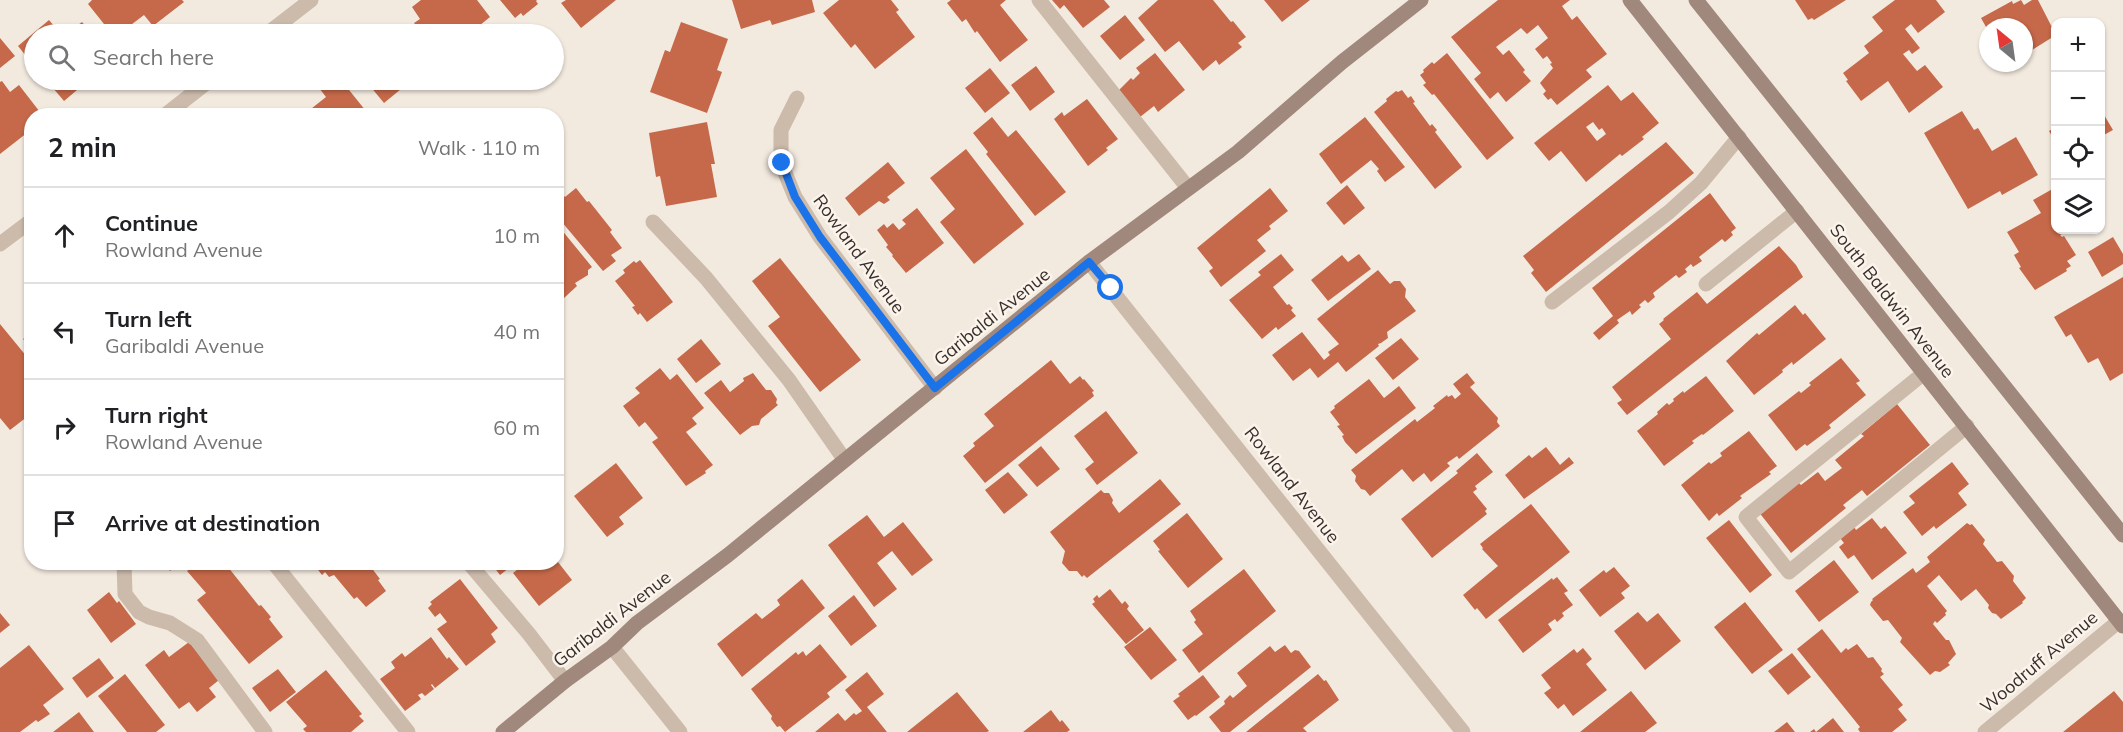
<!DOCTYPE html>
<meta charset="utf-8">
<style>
:root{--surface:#fff;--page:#f6f6f6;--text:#202124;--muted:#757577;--line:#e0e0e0}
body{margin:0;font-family:Mulish,sans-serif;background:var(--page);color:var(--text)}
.controls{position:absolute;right:18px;top:18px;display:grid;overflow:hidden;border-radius:12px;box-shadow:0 2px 4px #0004}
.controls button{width:54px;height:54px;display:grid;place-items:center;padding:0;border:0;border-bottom:2px solid var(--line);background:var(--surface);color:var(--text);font:30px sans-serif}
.compass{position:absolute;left:1979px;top:18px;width:54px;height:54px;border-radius:50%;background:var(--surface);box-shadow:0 2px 4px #0004;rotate:331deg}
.stop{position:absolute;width:18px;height:18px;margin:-14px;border:4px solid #1a73e8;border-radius:50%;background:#fff}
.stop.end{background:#1a73e8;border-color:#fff;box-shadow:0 2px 6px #0008}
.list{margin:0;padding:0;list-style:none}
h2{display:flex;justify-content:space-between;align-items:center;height:78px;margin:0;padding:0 24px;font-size:26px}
h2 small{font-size:20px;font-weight:400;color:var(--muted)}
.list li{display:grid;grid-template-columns:39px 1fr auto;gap:18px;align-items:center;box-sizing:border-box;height:96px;padding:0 24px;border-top:2px solid var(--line)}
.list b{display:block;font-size:22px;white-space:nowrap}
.list p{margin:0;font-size:20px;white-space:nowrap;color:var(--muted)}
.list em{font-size:20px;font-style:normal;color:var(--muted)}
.icon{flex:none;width:33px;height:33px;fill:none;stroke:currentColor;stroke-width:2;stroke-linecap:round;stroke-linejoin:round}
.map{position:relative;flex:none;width:2123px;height:732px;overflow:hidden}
.search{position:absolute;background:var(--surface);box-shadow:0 2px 4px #0004;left:24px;top:24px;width:540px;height:66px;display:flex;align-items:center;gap:15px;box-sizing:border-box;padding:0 21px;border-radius:33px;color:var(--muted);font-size:22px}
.panel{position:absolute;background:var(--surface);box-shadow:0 2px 4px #0004;left:24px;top:108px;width:540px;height:462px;border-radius:24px}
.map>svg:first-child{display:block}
.building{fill:#c6694a;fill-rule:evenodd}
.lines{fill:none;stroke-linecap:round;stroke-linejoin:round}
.lane{stroke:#ccbaab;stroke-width:15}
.street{stroke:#ccbaab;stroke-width:15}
.secondary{stroke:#a0897c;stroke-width:15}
.route{stroke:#1a73e8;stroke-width:8}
.labels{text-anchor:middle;stroke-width:5;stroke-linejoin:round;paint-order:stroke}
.street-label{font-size:18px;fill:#392f2a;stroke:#faf4ec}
</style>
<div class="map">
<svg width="2123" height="732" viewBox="0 0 2123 732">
<rect width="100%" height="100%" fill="#f3eadf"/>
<path class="building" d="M92,0H182L184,2L153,26L144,15L119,34H112L88,4Z
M421,0H477L490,17L474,30L478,34H423L414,23L420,19L412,7Z
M500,0H537L536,1L538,4L523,16L521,13L515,18Z
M566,0H616L581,28L561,3Z
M732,0H812L815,12L772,25L770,20L741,29Z
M839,0H891L899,10L896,12L915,37L875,69L855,44L851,48L823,13Z
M951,0H1006L1000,5L1028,40L1000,62L977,31L975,33L966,19L962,22L947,3Z
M1052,0H1104L1110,7L1083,28L1064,5L1060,9Z
M1158,0H1213L1231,22L1233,21L1246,37L1238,43L1242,47L1219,65L1216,60L1203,71L1179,41L1165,52L1138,18Z
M1264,0H1310L1282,22Z
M1498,0H1570L1562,6L1572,20L1577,16L1607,54L1586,70L1592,77L1557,105L1551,98L1548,100L1543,94L1546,91L1540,83L1553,68L1550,64L1552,63L1547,56L1543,59L1535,49L1548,38L1538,25L1527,34L1521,28L1496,47L1503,55L1509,50L1525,70L1523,72L1531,81L1506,102L1498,92L1490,99L1474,79L1481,73L1451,37Z
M1795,0H1846L1814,20L1812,18L1808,20Z
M1895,0H1936L1945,12L1918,33L1911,24L1905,29L1920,48L1912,54L1909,50L1903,54L1917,71L1925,65L1943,87L1909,113L1888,81L1861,101L1846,81L1848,80L1843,73L1869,53L1864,46L1883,31L1872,17Z
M2021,0L2024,5L2032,0H2038L2056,35L2024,55V27H1986L1981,18L2012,1L2013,4Z
M1125,15L1145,40L1120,60L1100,36Z
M49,20L61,34H34V66L18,46Z
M82,22L92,34H66Z
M681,22L728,39L717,70L722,72L707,113L650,92L665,50L670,52Z
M402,24L411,34H389Z
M0,38L15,56L0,68Z
M1155,53L1185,90L1158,112L1154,106L1140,117L1119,90L1131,78L1133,80L1140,73L1136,68Z
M1447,53L1514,138L1487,160L1434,94L1432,95L1423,85L1426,83L1420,75L1424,72L1423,70L1432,62L1434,64Z
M1036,66L1055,92L1030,111L1011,85Z
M990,68L1010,93L985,113L965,88Z
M41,80H89L64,101L47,81L44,84Z
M322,80H341L370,116H302L326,97L316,84Z
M365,80H412L384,103Z
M461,80H474L466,86Z
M2,81L10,92L19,85L43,116H32V129L0,154V82Z
M1608,85L1621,101L1633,92L1659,123L1642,137L1644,139L1622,156L1620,154L1586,182L1561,151L1549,161L1534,143ZM1593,122L1599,130L1602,128L1606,134L1597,141L1586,127Z
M1402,90L1408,98L1411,96L1415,102L1413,103L1430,126L1432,124L1437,130L1435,132L1462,167L1435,189L1374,112L1387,101L1386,99L1396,91L1398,92Z
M1087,99L1118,139L1106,148L1108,150L1088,166L1054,119L1062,112L1064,116Z
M2100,108L2113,130L2100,137Z
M1962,111L1974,130L1978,128L1992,151L2016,137L2038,175L2002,195L2000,191L1968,209L1924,133Z
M992,117L1008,137L1016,130L1066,192L1035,216L986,154L988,152L973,133Z
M1365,117L1405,167L1385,182L1377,171L1379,169L1371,160L1341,184L1319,154Z
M707,122L715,164H711L717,197L666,206L660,176L656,177L649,133Z
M2056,127V143L2049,131Z
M1666,142L1694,173L1546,292L1531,273L1534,270L1523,256Z
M966,149L1024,224L974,264L940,222L955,209L930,178Z
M888,162L905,183L887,197L890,200L884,204L879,201L859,216L845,198Z
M1347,185L1365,208L1344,225L1326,203Z
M556,187L565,197L576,188L587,202L589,201L612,230L610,232L622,248L611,255L616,261L603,271L556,215Z
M2056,187V230H2070L2060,235L2062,237L2064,236L2076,255L2067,261L2071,266L2066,269L2067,271L2035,290L2019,268L2021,267L2014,255L2019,252L2007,232L2041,213L2033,200Z
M1270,188L1288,211L1269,226L1271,229L1257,240L1266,251L1221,287L1209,271L1213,268L1197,248Z
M1710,193L1736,228L1731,232L1733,235L1725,242L1722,239L1699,257L1702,261L1693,267L1691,264L1685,269L1687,272L1679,278L1676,275L1653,293L1655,297L1648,303L1645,300L1639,305L1641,307L1632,315L1630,311L1617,320L1619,323L1599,340L1593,333L1613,316L1592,288Z
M917,208L944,243L906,273L892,256L893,255L886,247L888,245L877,230L884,224L887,228L893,223L899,230L906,224L902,220Z
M556,223L592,267L588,270V275L575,283L577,286L564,298L556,288Z
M2113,237L2123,254V264L2102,277L2088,252Z
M1779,246L1796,265L1803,277L1627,415L1617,403L1622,400L1612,387L1671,339L1659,324L1664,320L1663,319L1697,292L1707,304Z
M1281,254L1294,270L1273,287L1287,305L1289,304L1293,308L1291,310L1296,316L1278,330L1276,327L1262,339L1229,300L1261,275L1258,272Z
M1359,254L1371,269L1328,301L1311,280L1342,255L1348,262Z
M780,258L861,360L820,392L768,326L780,317L752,281Z
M640,260L673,302L647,322L640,313L638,315L632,307L635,306L615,281L625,273L623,270L634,261L636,263Z
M1378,270L1390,284L1394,281H1400L1406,289L1405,297L1416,311L1387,332L1388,338L1381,343L1378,344L1379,346L1346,372L1338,362L1318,378L1310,368L1293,381L1272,355L1302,332L1324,360L1330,355L1328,352L1339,344L1317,319Z
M2123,277V373L2110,381L2098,358L2088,363L2071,334L2066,337L2054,317Z
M1795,305L1803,315L1805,313L1826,339L1793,365L1792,362L1782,370L1783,372L1754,395L1726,361L1757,333L1759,335Z
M0,324L32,363V413L10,430L0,418Z
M32,329V349L23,339L28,335Z
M1401,338L1419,359L1393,380L1375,358Z
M701,339L721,364L696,383L677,359Z
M1841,358L1860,381L1856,383L1866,395L1829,425L1831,428L1807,446L1805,444L1796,451L1768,415L1799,391L1801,393L1811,385L1809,383Z
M1051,360L1070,384L1080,376L1083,380L1084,379L1094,391L1092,392L1094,396L985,483L963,456L975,446L973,443L994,426L984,414Z
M660,368L670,380L677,374L704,408L692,418L697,424L686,432L713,465L705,471L706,473L686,486L652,442L658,438L645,422L639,427L623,406L640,393L635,388Z
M753,373L766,390H771L777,399L776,403L778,405L761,419L759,425L752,426L740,435L704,393L721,380L730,392L744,381L743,378Z
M1467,373L1475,383L1470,387L1498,418L1497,422L1500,426L1459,459L1457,456L1447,463L1450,466L1431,482L1424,473L1413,482L1402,469L1370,496L1365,490L1361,489L1355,481L1356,476L1351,470L1415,419L1417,422L1435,408L1433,406L1447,395L1448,397L1452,395L1455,399L1461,394L1453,384Z
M1706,376L1734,411L1703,435L1702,434L1692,441L1694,443L1664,466L1637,431L1658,414L1657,412L1667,403L1669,405L1674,401L1673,399L1683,391L1684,393Z
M1369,379L1384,398L1399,386L1416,408L1356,454L1345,442L1342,436L1344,435L1337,426L1340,425L1330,412L1335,408L1334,406Z
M1897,404L1930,445L1867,496L1862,490L1843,505L1846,508L1791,553L1758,511L1798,482L1801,485L1818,472L1825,481L1842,468L1835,460L1864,436L1861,434Z
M1106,411L1138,453L1097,485L1085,469L1094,462L1074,436Z
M1749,431L1777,466L1769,472L1771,474L1740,496L1742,498L1719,516L1717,513L1709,521L1681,485L1709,462L1711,464L1722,456L1720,453Z
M1041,446L1060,469L1037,487L1018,465Z
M1546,447L1560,465L1569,457L1574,463L1524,499L1505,475L1529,455L1532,458Z
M1477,453L1493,472L1475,486L1477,489L1473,492L1487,509L1485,511L1487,514L1432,558L1401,519L1458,473L1456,471Z
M1952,462L1969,484L1958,493L1967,505L1936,529L1934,526L1922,536L1903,512L1915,503L1909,496Z
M616,463L643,498L619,517L624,524L607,537L574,496Z
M1008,472L1028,495L1004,514L985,490Z
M1160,479L1181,504L1087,578L1084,575L1082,577L1077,571H1069L1062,563L1065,551L1050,532L1101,490L1104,493H1109L1113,500L1112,503L1119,513Z
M1531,504L1570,552L1486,619L1477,608L1475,610L1463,595L1498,566L1482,549L1483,548L1480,544Z
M1187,513L1223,559L1188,588L1158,551L1160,550L1153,541Z
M867,515L884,537L903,522L933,560L912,576L892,551L877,563L897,589L874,607L828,545Z
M1872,518L1881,529L1885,526L1907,553L1872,580L1854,555L1848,559L1839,547L1844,543L1840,538L1854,527L1856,530Z
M1729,520L1772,575L1750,593L1706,538Z
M1967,523L1970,525L1972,524L1985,540L1983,544L1997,562L2002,561L2014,576L2013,581L2026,598L2022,602L2023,603L2001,619L1996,614L1992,613L1988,608L1989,605L1976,589L1961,601L1939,575L1927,586L1947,611L1945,613L1946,615L1937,623L1935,621L1933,624L1946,640H1949L1956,654L1948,663L1950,665L1940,672L1935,671L1930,675L1900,642L1902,638L1888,620L1883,621L1870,605L1871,602L1873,600L1872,599L1913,568L1916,573L1930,562L1927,557Z
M1834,560L1859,592L1819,622L1795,591Z
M163,562H180L170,571Z
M198,562H224L259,606L261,605L271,617L269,619L283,637L249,664L197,600L206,593L187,571Z
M312,562H367L380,579L378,580L386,591L366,607L357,597L354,599L334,575L329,577L325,572L322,575Z
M490,562H517L500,575Z
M527,562H558L572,580L539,606L513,573Z
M1614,567L1630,586L1621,593L1625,598L1600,617L1579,590L1604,570L1606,573Z
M1244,569L1276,611L1199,673L1182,650L1203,634L1194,622L1196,620L1190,611Z
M1557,577L1568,591L1564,593L1573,605L1562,613L1564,616L1557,622L1555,619L1548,624L1552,630L1523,653L1498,620L1552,578L1553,580Z
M460,579L498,628L491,634L496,642L466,666L437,629L447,622L440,613L435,617L428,608L432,604L430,602Z
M802,579L825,608L742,677L717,644L756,613L762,619L780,605L777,600Z
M1110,589L1122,604L1125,601L1129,606L1127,609L1144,630L1126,644L1092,604L1095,602L1093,599L1097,595L1099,598Z
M109,592L117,603L119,601L136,624L111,643L87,610Z
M854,595L877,626L851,646L828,616Z
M1745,602L1783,650L1752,674L1714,627Z
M1638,612L1647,622L1658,613L1681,641L1645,670L1614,631Z
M0,613L10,625L0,633Z
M1150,627L1177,660L1151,680L1124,647Z
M1822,629L1841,653L1846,648L1848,650L1857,644L1868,658L1873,657L1882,669L1881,671L1884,674L1880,677L1903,705L1898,709L1907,720L1892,732H1860L1858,729L1860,727L1797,649Z
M431,637L447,659L449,657L459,669L435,688L432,684L431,685L434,689L425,696L422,693L418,695L421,699L405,711L380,679L395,668L391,662L402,653L405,657Z
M189,642L219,680L209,688L216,697L197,712L189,702L179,709L145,665L164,650L169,657Z
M820,644L847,677L827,693L830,697L785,732L780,726L777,727L771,719L772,716L751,689L796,652L798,655L803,651L806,656Z
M29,645L64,689L43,705L50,714L38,722L36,720L20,732H0V668Z
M1285,645L1291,653L1295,650L1299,651L1311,667L1230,732H1221L1209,717L1225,704L1224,701L1230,695L1233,698L1247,686L1237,673L1270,646L1275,652Z
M1583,648L1592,659L1586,664L1607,690L1573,716L1564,704L1558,709L1544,693L1551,688L1541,675L1574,649L1577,653Z
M1792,653L1811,677L1788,695L1768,671Z
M99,658L114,678L87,698L72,678Z
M278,669L296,692L270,712L252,688Z
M326,670L362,714L359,716L364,721L351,732H306L303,729L307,726L286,702Z
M867,672L884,694L867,707L887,732H815L838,713L845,721L854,713L856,715L862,711L845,690Z
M125,674L165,725L156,732H127L98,696Z
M1318,674L1324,681L1326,680L1339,700L1303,728L1307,732H1246Z
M1203,675L1220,697L1196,716L1195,715L1188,720L1173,701L1180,696L1178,694Z
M1631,691L1657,723L1645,732H1580Z
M2114,691L2123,702V732H2063Z
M957,692L989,731L987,732H907Z
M1051,710L1060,722L1062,720L1070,730L1067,732H1023Z
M79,712L94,732H53Z
M1833,718L1844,732H1810L1814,729L1816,732Z
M1787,722L1795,732H1774Z"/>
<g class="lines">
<path class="lane" d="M1039,0L1188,188
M653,222L706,278L789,380L844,459
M1706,284L1797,211
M1552,302L1669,212L1701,183L1739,137
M1924,373L1746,517L1789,572L1967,426
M124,562L125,594L139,612L149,617L170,623L197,640L265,732
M273,562L408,732
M468,562L529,634L565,681"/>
<path class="street" d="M267,34L311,0
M797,98L781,130V163L795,197L820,237L935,388
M164,116L210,80
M0,244L32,220
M1089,262L1463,732
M612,647L680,732
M1985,732L2119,621"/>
<path class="secondary" d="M1630,0L2123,626
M1696,0L2123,535
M503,732L565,681L612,647L637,623L728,555L1089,262L1238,152L1342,62L1421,0"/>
</g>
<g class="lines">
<path class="route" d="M782,163L795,197L820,237L935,388L1089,262L1111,288"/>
</g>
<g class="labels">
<g class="street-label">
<text transform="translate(859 254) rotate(54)" y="6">Rowland Avenue</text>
<text transform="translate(1892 301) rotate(52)" y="6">South Baldwin Avenue</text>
<text transform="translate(992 317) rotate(-39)" y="6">Garibaldi Avenue</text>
<text transform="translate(1292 485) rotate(52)" y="6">Rowland Avenue</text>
<text transform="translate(612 619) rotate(-38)" y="6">Garibaldi Avenue</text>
<text transform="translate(2039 662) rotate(-40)" y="6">Woodruff Avenue</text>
</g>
</g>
</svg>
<div class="controls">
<button>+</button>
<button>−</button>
<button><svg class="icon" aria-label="locate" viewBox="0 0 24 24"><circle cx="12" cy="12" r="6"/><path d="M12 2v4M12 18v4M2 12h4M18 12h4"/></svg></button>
<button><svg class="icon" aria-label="layers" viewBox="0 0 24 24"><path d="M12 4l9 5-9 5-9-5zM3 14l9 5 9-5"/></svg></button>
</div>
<svg class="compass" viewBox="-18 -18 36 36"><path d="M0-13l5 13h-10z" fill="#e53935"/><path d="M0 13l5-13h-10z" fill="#757577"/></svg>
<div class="stop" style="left:1111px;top:288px"></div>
<div class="stop end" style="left:782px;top:163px"></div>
<div class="search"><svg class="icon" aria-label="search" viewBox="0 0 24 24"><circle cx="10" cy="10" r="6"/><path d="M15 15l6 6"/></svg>Search here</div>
<section class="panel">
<h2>2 min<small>Walk · 110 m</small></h2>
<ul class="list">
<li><svg class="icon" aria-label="ahead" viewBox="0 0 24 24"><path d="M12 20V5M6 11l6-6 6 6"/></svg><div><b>Continue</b><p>Rowland Avenue</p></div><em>10 m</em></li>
<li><svg class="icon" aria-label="left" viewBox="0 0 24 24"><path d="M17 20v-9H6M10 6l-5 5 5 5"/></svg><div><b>Turn left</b><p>Garibaldi Avenue</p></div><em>40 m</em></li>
<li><svg class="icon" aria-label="right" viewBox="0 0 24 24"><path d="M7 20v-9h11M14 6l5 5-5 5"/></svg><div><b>Turn right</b><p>Rowland Avenue</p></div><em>60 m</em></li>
<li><svg class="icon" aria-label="arrive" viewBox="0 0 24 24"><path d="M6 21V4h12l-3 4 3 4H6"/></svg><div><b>Arrive at destination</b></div></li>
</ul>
</section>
</div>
